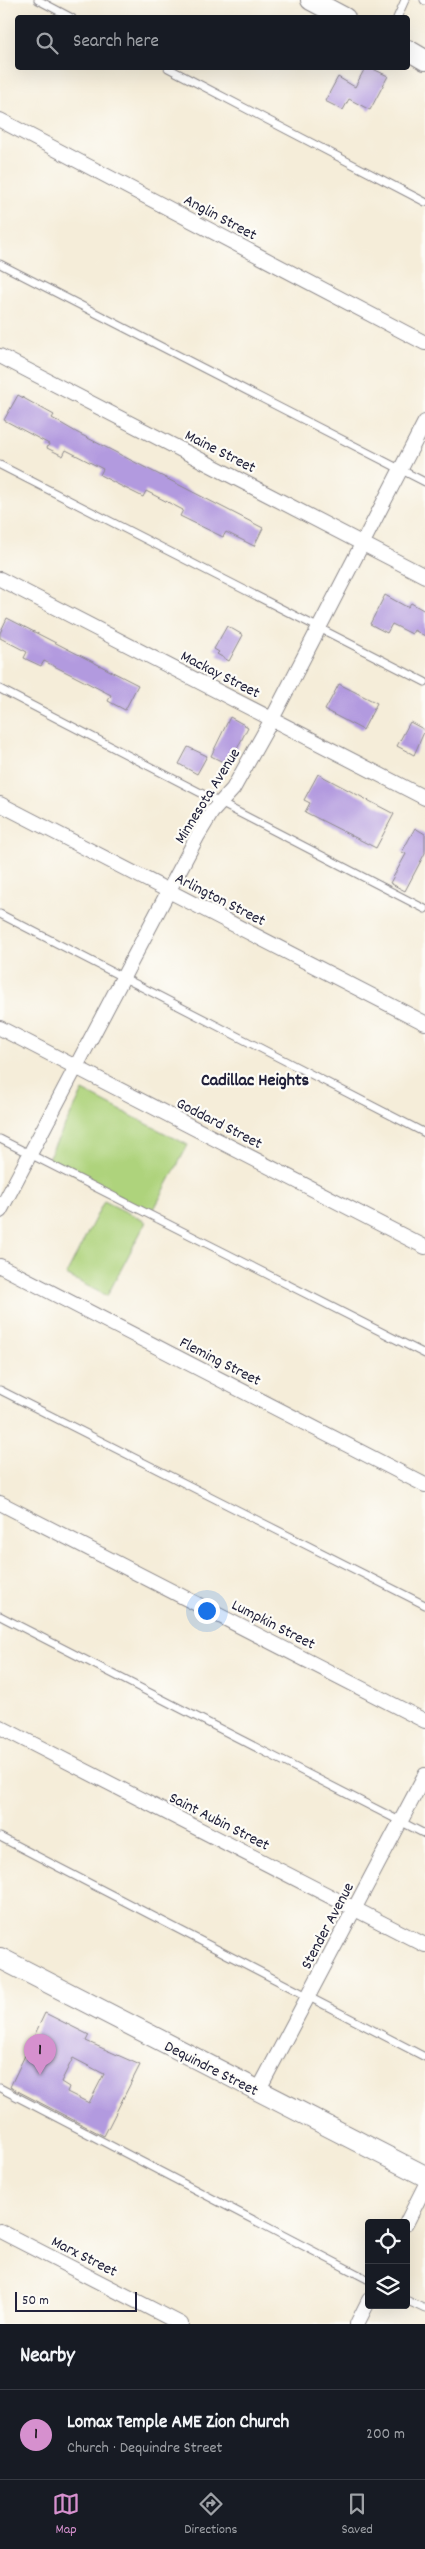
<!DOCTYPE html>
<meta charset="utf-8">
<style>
:root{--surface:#171b24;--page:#20242c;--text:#f1f3f6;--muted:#9ea1a6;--line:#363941;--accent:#d690ce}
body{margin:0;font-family:Dekko,sans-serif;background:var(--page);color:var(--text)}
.controls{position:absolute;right:15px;bottom:15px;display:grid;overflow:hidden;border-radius:5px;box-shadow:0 5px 20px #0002}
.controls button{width:45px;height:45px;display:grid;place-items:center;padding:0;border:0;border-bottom:1px solid var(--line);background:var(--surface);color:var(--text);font:25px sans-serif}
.scale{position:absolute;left:15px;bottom:12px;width:122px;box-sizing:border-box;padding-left:5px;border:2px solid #22223b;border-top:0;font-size:14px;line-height:18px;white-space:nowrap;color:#22223b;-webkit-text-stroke:4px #fdfcf7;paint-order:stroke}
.you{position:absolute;left:206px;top:1610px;width:18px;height:18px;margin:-12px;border:4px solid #fff;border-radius:50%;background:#1a73e8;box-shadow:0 0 0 8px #1a73e833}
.badge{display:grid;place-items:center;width:32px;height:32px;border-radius:50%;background:var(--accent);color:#111;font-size:16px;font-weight:700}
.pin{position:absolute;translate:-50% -41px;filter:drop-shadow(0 1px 2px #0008)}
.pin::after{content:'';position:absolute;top:26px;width:18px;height:15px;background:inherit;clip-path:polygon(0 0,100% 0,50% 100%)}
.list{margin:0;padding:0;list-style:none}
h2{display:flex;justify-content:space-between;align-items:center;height:65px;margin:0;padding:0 20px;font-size:21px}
h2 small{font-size:16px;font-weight:400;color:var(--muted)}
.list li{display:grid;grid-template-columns:32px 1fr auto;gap:15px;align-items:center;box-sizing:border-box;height:90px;padding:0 20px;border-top:1px solid var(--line)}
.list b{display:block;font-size:19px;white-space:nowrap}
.list p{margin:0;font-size:16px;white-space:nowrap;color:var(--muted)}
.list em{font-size:16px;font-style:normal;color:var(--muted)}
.icon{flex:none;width:28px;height:28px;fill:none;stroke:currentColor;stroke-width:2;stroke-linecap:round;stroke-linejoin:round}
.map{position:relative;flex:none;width:425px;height:2324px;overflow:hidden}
.search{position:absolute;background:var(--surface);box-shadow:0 5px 20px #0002;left:15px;right:15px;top:15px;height:55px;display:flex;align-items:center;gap:12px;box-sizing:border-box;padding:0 18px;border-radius:5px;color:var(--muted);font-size:19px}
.sheet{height:155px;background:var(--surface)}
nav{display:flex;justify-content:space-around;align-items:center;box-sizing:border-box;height:70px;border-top:1px solid var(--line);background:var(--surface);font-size:14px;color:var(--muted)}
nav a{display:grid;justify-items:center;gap:2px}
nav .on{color:var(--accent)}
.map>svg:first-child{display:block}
.green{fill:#aed37c;stroke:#687a5c}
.building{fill:#b29adf;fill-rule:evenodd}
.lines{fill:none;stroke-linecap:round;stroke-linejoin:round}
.lane-casing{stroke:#8c888a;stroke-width:9}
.street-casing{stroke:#8c888a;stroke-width:16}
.secondary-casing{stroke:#8c888a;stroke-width:22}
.lane{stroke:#fff;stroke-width:7}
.street{stroke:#fff;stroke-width:14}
.secondary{stroke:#fff;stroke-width:20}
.labels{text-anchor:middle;stroke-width:4.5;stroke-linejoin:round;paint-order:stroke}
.street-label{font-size:16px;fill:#22223b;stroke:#fdfcf7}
.neighbourhood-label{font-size:18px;font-weight:bold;fill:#22223b;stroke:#fdfcf7}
</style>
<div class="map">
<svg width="425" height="2324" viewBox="0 0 425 2324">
<rect width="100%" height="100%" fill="#fdfcf7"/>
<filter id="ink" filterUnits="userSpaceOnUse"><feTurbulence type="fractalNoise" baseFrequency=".02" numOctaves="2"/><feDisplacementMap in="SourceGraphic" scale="10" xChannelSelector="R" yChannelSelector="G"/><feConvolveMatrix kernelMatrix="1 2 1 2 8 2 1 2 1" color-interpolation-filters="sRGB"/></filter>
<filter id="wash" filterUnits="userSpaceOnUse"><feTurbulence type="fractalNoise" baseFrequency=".0096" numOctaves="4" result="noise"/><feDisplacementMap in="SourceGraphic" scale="20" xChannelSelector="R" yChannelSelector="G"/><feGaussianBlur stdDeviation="1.12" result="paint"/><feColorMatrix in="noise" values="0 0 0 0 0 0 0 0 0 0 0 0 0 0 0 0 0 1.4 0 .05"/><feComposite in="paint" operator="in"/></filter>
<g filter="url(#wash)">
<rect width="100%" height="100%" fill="#f5edd9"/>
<path class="green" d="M83,1091L188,1145L152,1213L47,1160Z
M104,1201L146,1222L107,1296L66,1275Z"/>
<g id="blocks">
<path class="building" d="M365,68H371L388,76L370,110L349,99L343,110L325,101L338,77L355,87Z
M18,395L54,415L52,418L76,432L263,528L254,546L226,532L223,537L180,516L183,510L146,491L143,497L117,484L100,475L103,469L66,450L63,456L47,448L49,444L4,420Z
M385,595L405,606L408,607L411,603L425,611V636L414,630L412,634L392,624L387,633L370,624Z
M7,618L138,685L125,710L108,701L111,695L74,676L44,661L41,666L24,658L27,652L0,638V633Z
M227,626L243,635L229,661L217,654L219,652L214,649Z
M339,684L377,703L363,730L325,710Z
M230,717L248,727L229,765L211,756Z
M410,722L425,730L414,755L397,746Z
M188,747L207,756L197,774L179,764Z
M318,774L394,814L376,848L305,812L310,803L304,800Z
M415,828L425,834V853L405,891L390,883L406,854L402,852Z
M45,2013L89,2035L86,2041L140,2065L104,2136L10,2087ZM73,2058L104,2074L89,2103L67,2092L69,2087L61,2082Z"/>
</g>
</g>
<g filter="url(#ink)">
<use href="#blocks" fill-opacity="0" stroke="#8c888a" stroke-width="1"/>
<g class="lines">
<g class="lane-casing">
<path id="lane" d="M38,0L72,18
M424,0L425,1
M397,18L405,0
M168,68L425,202
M0,264L425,482
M0,465L425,682
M0,689L425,909
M0,914L425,1133
M0,1139L425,1354
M0,1390L425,1605
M0,1616L425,1834
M0,1837L425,2057
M0,2088L369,2280
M406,2300L425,2309"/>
</g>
<g class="street-casing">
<path id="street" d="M0,120L425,343
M0,356L425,576
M0,579L425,798
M0,804L425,1023
M0,1028L425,1247
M0,1211L197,837L212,812L233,789L272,719L425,422
M0,1266L425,1485
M0,1503L425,1721
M0,1727L425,1945
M258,2091L425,1775
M406,2224L425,2186
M0,2231L181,2324
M357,2324L369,2300"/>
</g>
<g class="secondary-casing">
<path id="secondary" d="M311,0L345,18
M408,50L425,60
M0,1958L425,2176"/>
</g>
<use href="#lane" class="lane"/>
<use href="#street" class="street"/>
<use href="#secondary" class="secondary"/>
</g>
</g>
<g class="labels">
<g class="street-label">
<text transform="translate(221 216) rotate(28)" y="6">Anglin Street</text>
<text transform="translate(221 450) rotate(27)" y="6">Maine Street</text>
<text transform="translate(221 673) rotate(27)" y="6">Mackay Street</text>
<text transform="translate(206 795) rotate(-58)" y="6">Minnesota Avenue</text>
<text transform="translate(221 898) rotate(27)" y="6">Arlington Street</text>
<text transform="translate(220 1122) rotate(27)" y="6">Goddard Street</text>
<text transform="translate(221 1360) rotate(27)" y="6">Fleming Street</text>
<text transform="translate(274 1623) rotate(27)" y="6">Lumpkin Street</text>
<text transform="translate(220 1820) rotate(27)" y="6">Saint Aubin Street</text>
<text transform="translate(326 1925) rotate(-62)" y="6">Stender Avenue</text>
<text transform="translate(212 2067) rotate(27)" y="6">Dequindre Street</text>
<text transform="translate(85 2255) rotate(27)" y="6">Marx Street</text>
</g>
<g class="neighbourhood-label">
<text x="255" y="1085">Cadillac Heights</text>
</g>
</g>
</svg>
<div class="controls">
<button><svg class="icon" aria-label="locate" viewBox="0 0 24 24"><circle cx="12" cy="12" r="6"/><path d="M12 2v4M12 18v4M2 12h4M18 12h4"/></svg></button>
<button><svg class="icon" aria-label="layers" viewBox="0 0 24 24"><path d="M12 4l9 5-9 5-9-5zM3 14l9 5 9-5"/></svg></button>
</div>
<div class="scale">50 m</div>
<div class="you"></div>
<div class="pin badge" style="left:40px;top:2075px">1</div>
<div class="search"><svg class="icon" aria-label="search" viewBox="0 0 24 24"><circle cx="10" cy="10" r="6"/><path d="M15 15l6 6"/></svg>Search here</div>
</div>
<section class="sheet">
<h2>Nearby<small></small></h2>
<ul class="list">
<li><span class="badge">1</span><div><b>Lomax Temple AME Zion Church</b><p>Church · Dequindre Street</p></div><em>200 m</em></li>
</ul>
</section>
<nav>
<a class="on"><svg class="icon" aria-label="map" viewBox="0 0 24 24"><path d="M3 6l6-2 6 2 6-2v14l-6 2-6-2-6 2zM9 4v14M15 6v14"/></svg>Map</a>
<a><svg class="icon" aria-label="directions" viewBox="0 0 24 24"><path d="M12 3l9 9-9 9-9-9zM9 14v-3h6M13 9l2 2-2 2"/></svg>Directions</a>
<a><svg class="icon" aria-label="saved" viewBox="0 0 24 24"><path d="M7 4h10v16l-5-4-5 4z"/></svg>Saved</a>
</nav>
